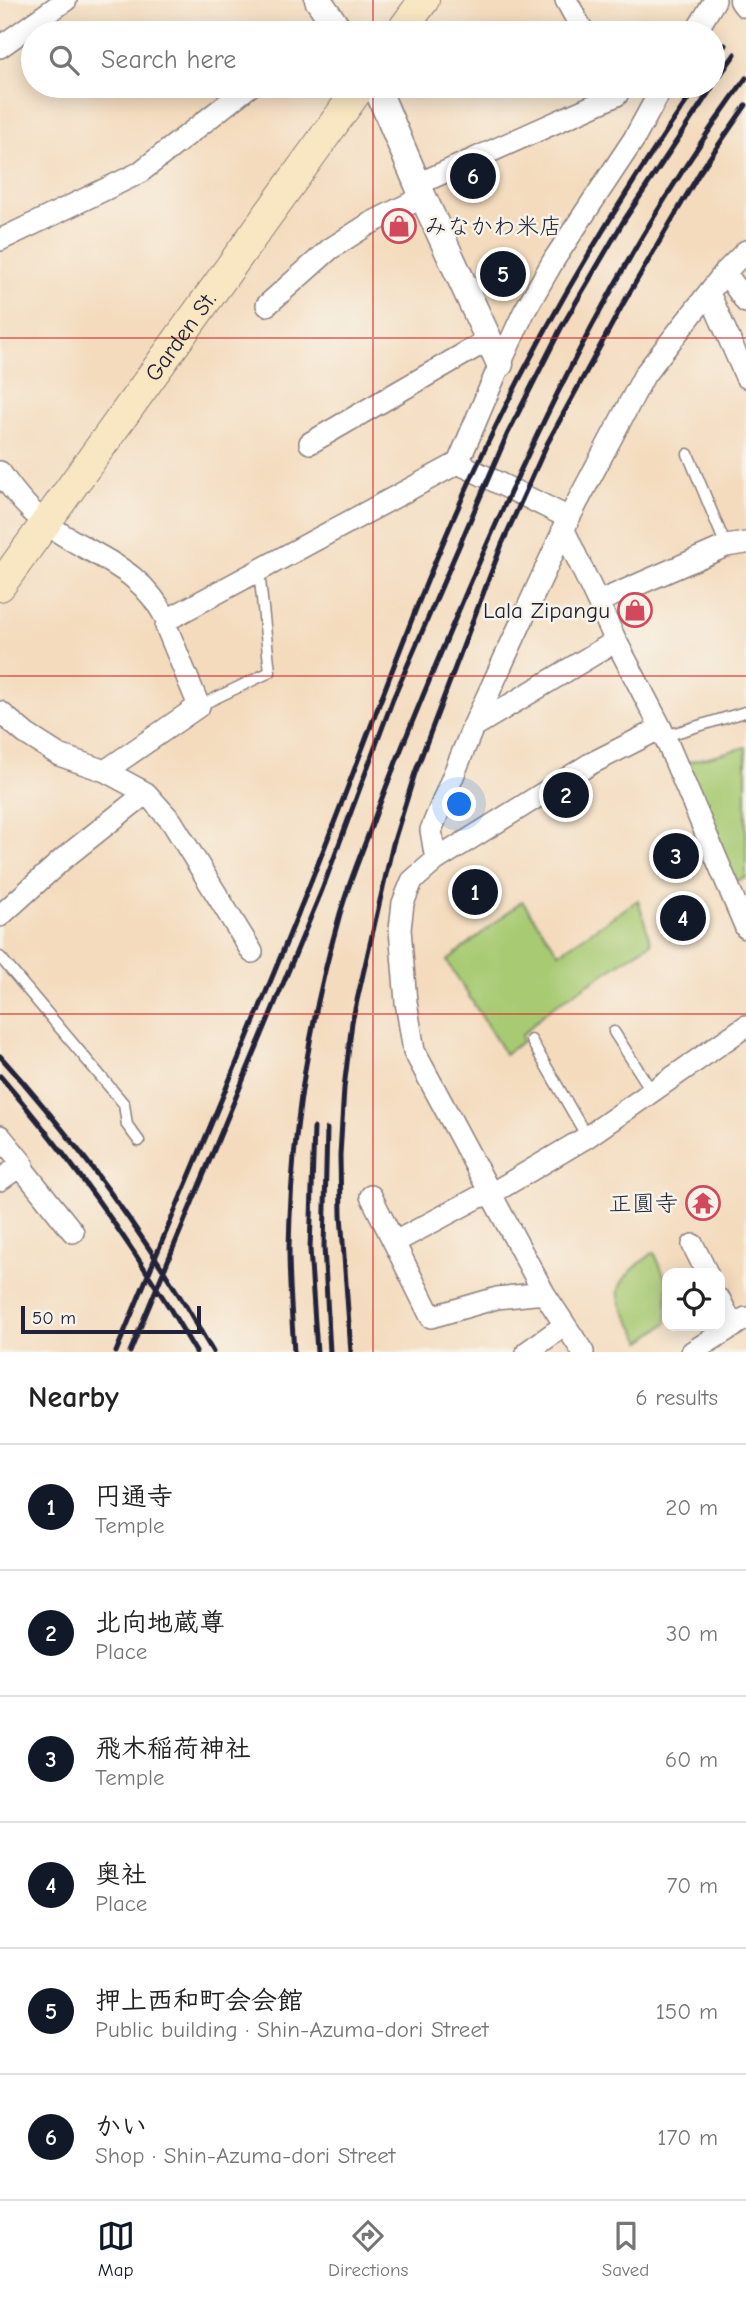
<!DOCTYPE html>
<meta charset="utf-8">
<style>
:root{--surface:#fff;--page:#f6f6f6;--text:#222;--muted:#767676;--line:#e0e0e0;--accent:#111827}
body{margin:0;font-family:"Comic Neue","Klee One",sans-serif;background:var(--page);color:var(--text)}
.controls{position:absolute;right:21px;bottom:21px;display:grid;overflow:hidden;border-radius:14px;box-shadow:0 4px 18px #0003}
.controls button{width:63px;height:63px;display:grid;place-items:center;padding:0;border:0;border-bottom:2px solid var(--line);background:var(--surface);color:var(--text);font:35px sans-serif}
.scale{position:absolute;left:21px;bottom:18px;width:180px;box-sizing:border-box;padding-left:7px;border:4px solid #22223b;border-top:0;font-size:19px;line-height:24px;white-space:nowrap;color:#22223b;-webkit-text-stroke:5px #f7f3e8;paint-order:stroke}
.you{position:absolute;left:460px;top:805px;width:24px;height:24px;margin:-18px;border:5px solid #fff;border-radius:50%;background:#1a73e8;box-shadow:0 0 0 10px #1a73e833}
.badge{display:grid;place-items:center;width:46px;height:46px;border-radius:50%;background:var(--accent);color:#fff;font-size:23px;font-weight:700}
.pin{position:absolute;translate:-50% -50%;border:4px solid #fff;box-shadow:0 2px 7px #0006}
.list{margin:0;padding:0;list-style:none}
h2{display:flex;justify-content:space-between;align-items:center;height:91px;margin:0;padding:0 28px;font-size:30px}
h2 small{font-size:23px;font-weight:400;color:var(--muted)}
.list li{display:grid;grid-template-columns:46px 1fr auto;gap:21px;align-items:center;box-sizing:border-box;height:126px;padding:0 28px;border-top:2px solid var(--line)}
.list b{display:block;font-size:26px;white-space:nowrap}
.list p{margin:0;font-size:23px;white-space:nowrap;color:var(--muted)}
.list em{font-size:23px;font-style:normal;color:var(--muted)}
.icon{flex:none;width:38px;height:38px;fill:none;stroke:currentColor;stroke-width:2;stroke-linecap:round;stroke-linejoin:round}
.map{position:relative;flex:none;width:746px;height:1352px;overflow:hidden}
.search{position:absolute;background:var(--surface);box-shadow:0 4px 18px #0003;left:21px;right:21px;top:21px;height:77px;display:flex;align-items:center;gap:18px;box-sizing:border-box;padding:0 24px;border-radius:38px;color:var(--muted);font-size:26px}
.sheet{height:847px;background:var(--surface)}
nav{display:flex;justify-content:space-around;align-items:center;box-sizing:border-box;height:98px;border-top:2px solid var(--line);background:var(--surface);font-size:19px;color:var(--muted)}
nav a{display:grid;justify-items:center;gap:4px}
nav .on{color:var(--accent)}
.map>svg:first-child{display:block}
.green{fill:#a8ca73;stroke:#657657;stroke-width:2}
.lines{fill:none;stroke-linecap:round;stroke-linejoin:round}
.service-casing{stroke:#8b7e7c;stroke-width:13}
.minor-casing{stroke:#8b7e7c;stroke-width:24}
.tertiary-casing{stroke:#8b7e7c;stroke-width:29}
.secondary-casing{stroke:#8b7e7c;stroke-width:32}
.service{stroke:#fff;stroke-width:10}
.minor{stroke:#fff;stroke-width:21}
.tertiary{stroke:#fff;stroke-width:26}
.secondary{stroke:#f9e7c3;stroke-width:30}
.rail{stroke:#22223b;stroke-width:5}
.grid{fill:none;stroke:#d62828;stroke-width:2;stroke-opacity:0.55}
.labels{text-anchor:middle;stroke-width:5;stroke-linejoin:round;paint-order:stroke}
.poi-label{font-size:23px;fill:#22223b;stroke:#f7f3e8;text-anchor:end}
.street-label{font-size:23px;fill:#22223b;stroke:#f7f3e8}
</style>
<div class="map">
<svg width="746" height="1352" viewBox="0 0 746 1352">
<rect width="100%" height="100%" fill="#f7f3e8"/>
<filter id="ink" filterUnits="userSpaceOnUse"><feTurbulence type="fractalNoise" baseFrequency=".0143" numOctaves="2"/><feDisplacementMap in="SourceGraphic" scale="14" xChannelSelector="R" yChannelSelector="G"/><feConvolveMatrix kernelMatrix="1 2 1 2 8 2 1 2 1" color-interpolation-filters="sRGB"/></filter>
<filter id="wash" filterUnits="userSpaceOnUse"><feTurbulence type="fractalNoise" baseFrequency=".00686" numOctaves="4" result="noise"/><feDisplacementMap in="SourceGraphic" scale="28" xChannelSelector="R" yChannelSelector="G"/><feGaussianBlur stdDeviation="1.57" result="paint"/><feColorMatrix in="noise" values="0 0 0 0 0 0 0 0 0 0 0 0 0 0 0 0 0 1.4 0 .05"/><feComposite in="paint" operator="in"/></filter>
<g filter="url(#wash)">
<rect width="100%" height="100%" fill="#f4dbbe"/>
<path class="green" d="M746,747V878L735,881L685,763Z
M638,900L651,943L548,1010L521,1036L523,1041L505,1054L447,961L522,901L559,953Z
M654,1252L667,1282V1323L642,1341C612,1292 606,1289 654,1252Z"/>
</g>
<g filter="url(#ink)">
<g class="lines">
<g class="service-casing">
<path id="service" d="M688,454L726,546
M199,706L270,672L259,571
M665,736L745,712
M0,957L124,1104L127,1125L139,1141
M614,1032L651,1090
M531,1040L587,1137"/>
</g>
<g class="minor-casing">
<path id="minor" d="M566,0L584,33
M319,33L334,25
M695,33L715,0
M0,47L66,0
M418,184L617,95
M0,240L139,173L250,86
M725,272L746,302
M709,293L746,377
M267,305L330,249L369,224L423,197
M310,443L488,340
M0,472C13,491 29,511 47,524C94,559 137,563 167,620L458,463
M569,518L458,463L500,364L524,312L555,258L634,139L663,86
M563,528L616,641L661,728L746,928
M598,602L726,546L746,543
M0,712L26,734L59,755L105,771L146,793L172,822L252,952
M473,727L616,641
M105,771L199,706L166,626L167,620
M436,860L590,764L661,728
M0,916L63,859L146,793
M0,1136L23,1164L0,1180
M21,1167L73,1232
M371,1196L431,1317L497,1298L544,1293
M395,1242L479,1197L489,1195L587,1137L746,1026
M693,1245L707,1273
M720,1300L733,1327
M527,1352L565,1325
M583,1352L544,1293L414,1051L406,1002L400,929L403,903L412,881L436,860L431,830L473,727L569,518L645,374L725,272L746,251
M692,1352L746,1318"/>
</g>
<g class="tertiary-casing">
<path id="tertiary" d="M318,0L341,33
M743,0L746,4
M376,86L423,197L500,364"/>
</g>
<g class="secondary-casing">
<g id="secondary">
<path d="M400,33L424,0"/>
<path id="s1" d="M0,586L361,86"/>
</g>
</g>
<use href="#service" class="service"/>
<use href="#minor" class="minor"/>
<use href="#tertiary" class="tertiary"/>
<use href="#secondary" class="secondary"/>
<path class="rail" d="M713,62L725,45
M713,85L735,54
M0,1056C81,1146 153,1247 213,1352
M0,1076C74,1162 139,1254 196,1352
M314,1128L310,1249L317,1352
M327,1129L324,1246L330,1352
M116,1352C181,1194 249,1037 312,879C372,729 423,575 494,430C552,309 621,196 697,86
M130,1352L322,890L393,699L507,435L561,328L623,222L713,86
M294,1352C292,1318 289,1283 289,1248C291,1138 308,1028 338,921C346,890 359,860 370,830C399,750 433,672 466,593C543,412 630,237 746,78
M351,1352L341,1215L340,1155L344,1088L352,1022L393,844L415,773L502,544L547,444L623,304L700,172L746,105"/>
</g>
</g>
<path class="grid" d="M373,0V33M373,86V1352M0,338H746M0,676H746M0,1014H746"/>
<defs>
<g id="shop-ring" transform="scale(1.75)"><circle r="9.5" fill="#f7f3e8" stroke="#d1495b" stroke-width="1.5"/><path d="M-5-2.5h2.3a2.7 3.5 0 0 1 5.4 0H5L5.5 6h-11ZM-1.5-2.5h3a1.5 2.3 0 0 0-3 0Z" fill="#d1495b"/></g>
<g id="temple-ring" transform="scale(1.75)"><circle r="9.5" fill="#f7f3e8" stroke="#d1495b" stroke-width="1.5"/><path d="M0-6L5-2H3V0L6.5 2.5H4V6H1.5V3h-3V6H-4V2.5H-6.5L-3 0V-2H-5Z" fill="#d1495b"/></g>
</defs>
<g fill-rule="evenodd">
<use href="#shop-ring" x="399" y="226"/>
<use href="#shop-ring" x="635" y="610"/>
<use href="#temple-ring" x="703" y="1203"/>
</g>
<g class="labels">
<g class="poi-label">
<text x="424" y="234" text-anchor="start">みなかわ米店</text>
<text x="610" y="618">Lala Zipangu</text>
<text x="678" y="1211">正圓寺</text>
</g>
<g class="street-label">
<text dy="8" stroke="none"><textPath href="#s1" startOffset="308">Garden St.</textPath></text>
</g>
</g>
</svg>
<div class="controls">
<button><svg class="icon" aria-label="locate" viewBox="0 0 24 24"><circle cx="12" cy="12" r="6"/><path d="M12 2v4M12 18v4M2 12h4M18 12h4"/></svg></button>
</div>
<div class="scale">50 m</div>
<div class="you"></div>
<div class="pin badge" style="left:475px;top:892px">1</div>
<div class="pin badge" style="left:566px;top:795px">2</div>
<div class="pin badge" style="left:676px;top:856px">3</div>
<div class="pin badge" style="left:683px;top:918px">4</div>
<div class="pin badge" style="left:503px;top:274px">5</div>
<div class="pin badge" style="left:473px;top:176px">6</div>
<div class="search"><svg class="icon" aria-label="search" viewBox="0 0 24 24"><circle cx="10" cy="10" r="6"/><path d="M15 15l6 6"/></svg>Search here</div>
</div>
<section class="sheet">
<h2>Nearby<small>6 results</small></h2>
<ul class="list">
<li><span class="badge">1</span><div><b>円通寺</b><p>Temple</p></div><em>20 m</em></li>
<li><span class="badge">2</span><div><b>北向地蔵尊</b><p>Place</p></div><em>30 m</em></li>
<li><span class="badge">3</span><div><b>飛木稲荷神社</b><p>Temple</p></div><em>60 m</em></li>
<li><span class="badge">4</span><div><b>奥社</b><p>Place</p></div><em>70 m</em></li>
<li><span class="badge">5</span><div><b>押上西和町会会館</b><p>Public building · Shin-Azuma-dori Street</p></div><em>150 m</em></li>
<li><span class="badge">6</span><div><b>かい</b><p>Shop · Shin-Azuma-dori Street</p></div><em>170 m</em></li>
</ul>
</section>
<nav>
<a class="on"><svg class="icon" aria-label="map" viewBox="0 0 24 24"><path d="M3 6l6-2 6 2 6-2v14l-6 2-6-2-6 2zM9 4v14M15 6v14"/></svg>Map</a>
<a><svg class="icon" aria-label="directions" viewBox="0 0 24 24"><path d="M12 3l9 9-9 9-9-9zM9 14v-3h6M13 9l2 2-2 2"/></svg>Directions</a>
<a><svg class="icon" aria-label="saved" viewBox="0 0 24 24"><path d="M7 4h10v16l-5-4-5 4z"/></svg>Saved</a>
</nav>
